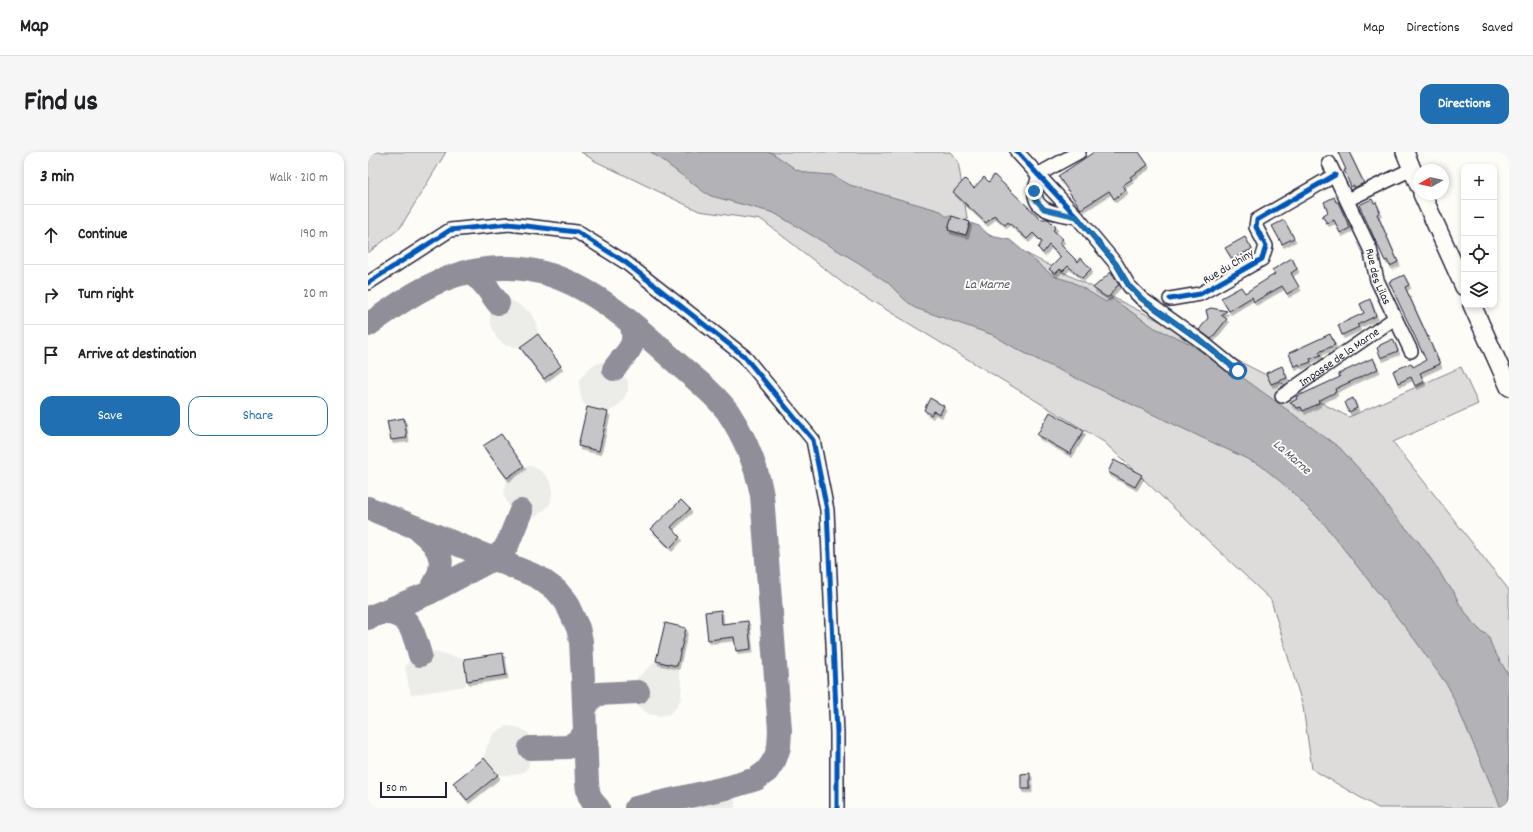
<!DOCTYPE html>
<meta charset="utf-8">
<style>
:root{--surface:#fff;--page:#f6f6f6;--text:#202124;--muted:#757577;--line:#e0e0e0;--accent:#1f6fb2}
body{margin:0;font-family:Dekko,sans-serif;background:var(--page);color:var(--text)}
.controls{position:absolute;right:12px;top:12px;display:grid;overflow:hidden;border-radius:8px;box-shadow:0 2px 6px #0003}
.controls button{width:36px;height:36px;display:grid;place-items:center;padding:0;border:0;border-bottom:1px solid var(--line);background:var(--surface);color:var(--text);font:20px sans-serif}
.compass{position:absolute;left:1045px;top:12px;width:36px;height:36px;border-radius:50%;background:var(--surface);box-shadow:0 2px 6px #0003;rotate:261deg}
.scale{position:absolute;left:12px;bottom:10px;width:67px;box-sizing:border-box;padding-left:4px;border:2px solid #22223b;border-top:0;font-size:11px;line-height:14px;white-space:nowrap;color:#22223b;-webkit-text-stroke:3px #fdfcf7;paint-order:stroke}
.stop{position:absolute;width:12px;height:12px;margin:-9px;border:3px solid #1f6fb2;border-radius:50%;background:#fff}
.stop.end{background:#1f6fb2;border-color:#fff;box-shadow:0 1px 4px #0008}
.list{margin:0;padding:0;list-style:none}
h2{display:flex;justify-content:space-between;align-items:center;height:52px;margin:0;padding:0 16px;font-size:17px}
h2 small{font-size:13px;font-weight:400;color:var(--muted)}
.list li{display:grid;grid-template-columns:26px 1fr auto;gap:12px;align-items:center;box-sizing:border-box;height:60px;padding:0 16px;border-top:1px solid var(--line)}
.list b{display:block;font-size:15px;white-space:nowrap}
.list em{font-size:13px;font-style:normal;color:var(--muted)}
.actions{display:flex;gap:8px;padding:12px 16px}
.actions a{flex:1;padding:9px 0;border:1px solid var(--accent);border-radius:12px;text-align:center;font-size:14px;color:var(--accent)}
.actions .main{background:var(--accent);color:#fff}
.icon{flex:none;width:22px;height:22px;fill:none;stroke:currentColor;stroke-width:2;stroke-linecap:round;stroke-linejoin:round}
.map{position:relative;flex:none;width:1141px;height:656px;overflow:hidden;border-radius:12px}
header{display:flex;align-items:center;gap:24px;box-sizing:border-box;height:56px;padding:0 20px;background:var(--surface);border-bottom:1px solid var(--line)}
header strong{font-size:19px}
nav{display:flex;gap:22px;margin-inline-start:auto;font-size:14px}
.intro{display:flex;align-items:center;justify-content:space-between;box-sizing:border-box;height:96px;padding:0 24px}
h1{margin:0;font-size:28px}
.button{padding:10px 18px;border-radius:12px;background:var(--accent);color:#fff;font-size:14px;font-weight:700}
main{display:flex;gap:24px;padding:0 24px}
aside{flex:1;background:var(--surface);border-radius:12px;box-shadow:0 2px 6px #0003}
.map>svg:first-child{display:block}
.built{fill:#ecece9}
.green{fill:#dddcdb;stroke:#807f8b}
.water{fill:#b2b2b7;stroke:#787885}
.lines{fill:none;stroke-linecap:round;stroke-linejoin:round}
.taxiway{stroke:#908f99;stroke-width:24}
.building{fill:#c6c6c8;stroke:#22223b;filter:url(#shadow)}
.minor-casing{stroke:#22223b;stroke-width:16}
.major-casing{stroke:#22223b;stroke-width:20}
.minor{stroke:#fdfcf7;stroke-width:13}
.major{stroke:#fdfcf7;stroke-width:17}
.cycleway-casing{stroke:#fdfcf7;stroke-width:8}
.cycleway{stroke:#0057b8;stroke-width:5}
.route{stroke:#1f6fb2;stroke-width:5}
.labels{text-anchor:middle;stroke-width:4;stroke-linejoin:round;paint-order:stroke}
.street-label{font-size:12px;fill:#22223b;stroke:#fdfcf7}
.water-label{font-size:13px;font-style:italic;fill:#545466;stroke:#fdfcf7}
</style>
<header>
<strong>Map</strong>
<nav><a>Map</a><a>Directions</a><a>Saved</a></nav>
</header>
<div class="intro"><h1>Find us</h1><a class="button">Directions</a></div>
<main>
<aside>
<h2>3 min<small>Walk · 210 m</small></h2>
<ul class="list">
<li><svg class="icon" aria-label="ahead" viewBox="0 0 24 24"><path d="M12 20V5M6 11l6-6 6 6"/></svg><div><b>Continue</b></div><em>190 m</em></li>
<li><svg class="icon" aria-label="right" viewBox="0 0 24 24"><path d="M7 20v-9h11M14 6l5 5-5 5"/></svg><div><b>Turn right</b></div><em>20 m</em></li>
<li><svg class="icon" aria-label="arrive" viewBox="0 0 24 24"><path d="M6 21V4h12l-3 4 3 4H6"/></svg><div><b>Arrive at destination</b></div></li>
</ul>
<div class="actions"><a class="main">Save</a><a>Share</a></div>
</aside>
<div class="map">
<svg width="1141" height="656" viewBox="0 0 1141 656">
<defs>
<filter id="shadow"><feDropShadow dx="2" dy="3.5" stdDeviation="0" flood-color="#0004"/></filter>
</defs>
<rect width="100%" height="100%" fill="#fdfcf7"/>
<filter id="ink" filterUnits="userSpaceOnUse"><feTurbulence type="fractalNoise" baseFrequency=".025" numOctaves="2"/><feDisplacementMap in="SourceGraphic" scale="8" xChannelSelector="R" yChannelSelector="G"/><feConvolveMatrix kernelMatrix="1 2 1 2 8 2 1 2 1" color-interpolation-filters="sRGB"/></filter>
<g filter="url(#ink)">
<path class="built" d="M140,146L162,160L168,171L170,182L152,195L139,194L129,187L122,170V157Z
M235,210L260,228V238L255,248L248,256L240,260L219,255L215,251L212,241L211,229L217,220L225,213Z
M156,314H163L172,318L179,325L184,333V343L182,352L175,359L167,365L140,353L136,343L139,326Z
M63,499L96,507L99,529L97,534L43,543L37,516L42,507Z
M288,509L309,514L314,532L313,546L308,556L301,562L291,564L281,562L270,554L269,526Z
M138,574L149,575L161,581L162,596L161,614L156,620L146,623H130L116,606L118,597L125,582Z
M370,640L367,647V656H317L314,653Z"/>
<path class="green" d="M0,0H78L32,76L0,101Z
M213,0H582L590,9L600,72L981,265L1093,215L1110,252L1025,290L1141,438V656H1010L944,617L935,555L903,448L736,290L476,132L394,68L331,59L227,9Z"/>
<path class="water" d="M283,0H403L429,18L439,21L464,23L482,33L573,59L577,64H584L580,78L598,83L602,71L611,74L622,84L642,88L685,124L705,130L738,150L743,146L787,176L815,188L867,220L972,296L1003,330L1024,361L1050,389L1070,417L1078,431L1085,438L1091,451L1105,471L1113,479L1120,483L1125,497L1141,524V656H1133L1081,536L1047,488L957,373L919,335L892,313L674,210L647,196L625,183L547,156L536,147L519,130L491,111L406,61L343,44L336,40Z"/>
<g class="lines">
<path class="taxiway" d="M97,120C114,124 120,138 130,151
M0,173C45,141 82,115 140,116C208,116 263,170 310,212C327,227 347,242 360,260C378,287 388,312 394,343L412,578L411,595L407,607L399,619L388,627L362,635L268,656
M246,217C260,198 270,195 263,171
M0,356L170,425L189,439L198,450L210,476L213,489L215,527L219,631C220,642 222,648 230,656
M51,378C77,398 79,415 61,441
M14,461C42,459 46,482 52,503
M0,466L61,441L125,407L136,398L140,391L153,359
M217,557L222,547L230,542L270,540
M162,596L201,595L213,586L217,580"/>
</g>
<path class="building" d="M726,0H771L780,13L762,25L764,27L755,33L758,38L746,47L741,39L713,57L690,24Z
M970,0H981L996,31L986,36V33L983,35L976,18H978Z
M626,23L673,67H680L688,75L685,78L695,87L691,91L710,110L713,106L723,117L714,126L700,114L695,119L692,117L687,122L681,117L693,105L681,93L675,101L670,96L674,90L665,81L659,87L640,70L637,73L626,63L618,71L585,40L597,27L606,36L616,25L621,30Z
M966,45L968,50H970L982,76L972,81L966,68L959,71L954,64L960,60L956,50Z
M1004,47L1006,51L1008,50L1012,60L1009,62L1030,110L1022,114L1019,108L1017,109L991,53Z
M584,64L602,70L598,83L580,78Z
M916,68L926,86L914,92L904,74Z
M877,85L884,97L864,107L857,96Z
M924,106L929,117L923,121L931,135L919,142L914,134L886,150L884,145L861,159L853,146L873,135L877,141L907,122L904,118Z
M743,120L751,133L748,135L741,145H738L725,136Z
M1036,123L1041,133L1037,135L1072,212L1052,221L1056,230L1047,234L1043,225L1030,231L1025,219L1043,211L1045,215L1058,208L1021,130Z
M1002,147L1008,164L989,173L991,175L974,183L970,173L996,161L992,152Z
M843,156L859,159L853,163L859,167L843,187L831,178L840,166L838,158Z
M170,182L193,214L176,227L152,195Z
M962,182L967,193L951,200L953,203L942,207L943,210L932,214L931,212L926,215L921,201Z
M1025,187L1030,199L1013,206L1009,196L1012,194V193Z
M1005,206L1010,217L967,237L968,240L950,249L951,251L935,259L933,255L930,256L922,251L929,247L928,245L972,225L970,222Z
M914,214L919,226L903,232L898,221Z
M562,246L576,254L572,262L565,259L563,263L556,258Z
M985,246L989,256L981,260L977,250Z
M219,255L240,260L231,299L210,294Z
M682,260L716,279L702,302L669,283Z
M36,266L39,286L23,288L19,269Z
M133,282L156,314L139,326L115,294Z
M746,308L774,323L767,335L740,320Z
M313,348L322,357L303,375L312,385L302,396L283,377Z
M353,458L354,472L380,469L383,497L368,499L366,485L340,488L337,460Z
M297,471L318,476L309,514L288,509Z
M135,501L138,523L99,529L96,507Z
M116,606L130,623L99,648L85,631Z
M662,621V637H653V622Z"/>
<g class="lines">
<g class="minor-casing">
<g id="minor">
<path d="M649,0L709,65L748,112L761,134L774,147L833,189L870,219"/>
<path id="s1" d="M961,11L1002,97L1009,128L1043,199"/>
<path d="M979,48L1044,17"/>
<path d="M709,65C694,62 666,61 667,40C667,34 670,28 671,22L711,0"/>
<path d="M0,131L82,78L141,72L209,80L257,110L376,204L445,288L459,358L469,581V656"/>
<path d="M802,147L832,142L894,107L898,94L888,75L889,68L967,23"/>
<path id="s2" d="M914,244L1027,166"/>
</g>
</g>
<g class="major-casing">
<path id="major" d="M1037,0L1051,34
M1054,42L1096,135
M1104,153L1141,235"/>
</g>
<use href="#minor" class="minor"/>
<use href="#major" class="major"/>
<g class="cycleway-casing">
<path id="cycleway" d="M649,0L709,65L748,112L761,134L774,147L833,189L870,219
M0,131L82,78L141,72L209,80L257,110L376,204L445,288L459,358L469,581V656
M802,147L832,142L894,107L898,94L888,75L889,68L967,23"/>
</g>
<use href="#cycleway" class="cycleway"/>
</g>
</g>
<g class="lines" filter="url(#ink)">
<path class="route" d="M666,39L668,48L676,57L709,65L748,112L761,134L774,147L833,189L870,219"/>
</g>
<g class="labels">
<g class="street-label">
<text transform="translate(860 114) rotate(-31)" y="4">Rue du Chiny</text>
<text dy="4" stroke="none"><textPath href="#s1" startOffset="124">Rue des Lilas</textPath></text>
<text dy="4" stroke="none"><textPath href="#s2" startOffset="69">Impasse de la Marne</textPath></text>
</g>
<g class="water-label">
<text x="619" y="136">La Marne</text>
<text transform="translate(925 304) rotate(41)" y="5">La Marne</text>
</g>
</g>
</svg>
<div class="controls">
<button>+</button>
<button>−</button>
<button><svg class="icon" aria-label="locate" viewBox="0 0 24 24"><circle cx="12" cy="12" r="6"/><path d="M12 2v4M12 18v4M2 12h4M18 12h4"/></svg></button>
<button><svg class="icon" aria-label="layers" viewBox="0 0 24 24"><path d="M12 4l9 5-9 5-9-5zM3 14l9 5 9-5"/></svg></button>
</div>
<svg class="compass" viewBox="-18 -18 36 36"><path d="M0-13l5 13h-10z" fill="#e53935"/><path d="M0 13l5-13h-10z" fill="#757577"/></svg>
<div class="scale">50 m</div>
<div class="stop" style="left:870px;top:219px"></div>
<div class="stop end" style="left:666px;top:39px"></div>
</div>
</main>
